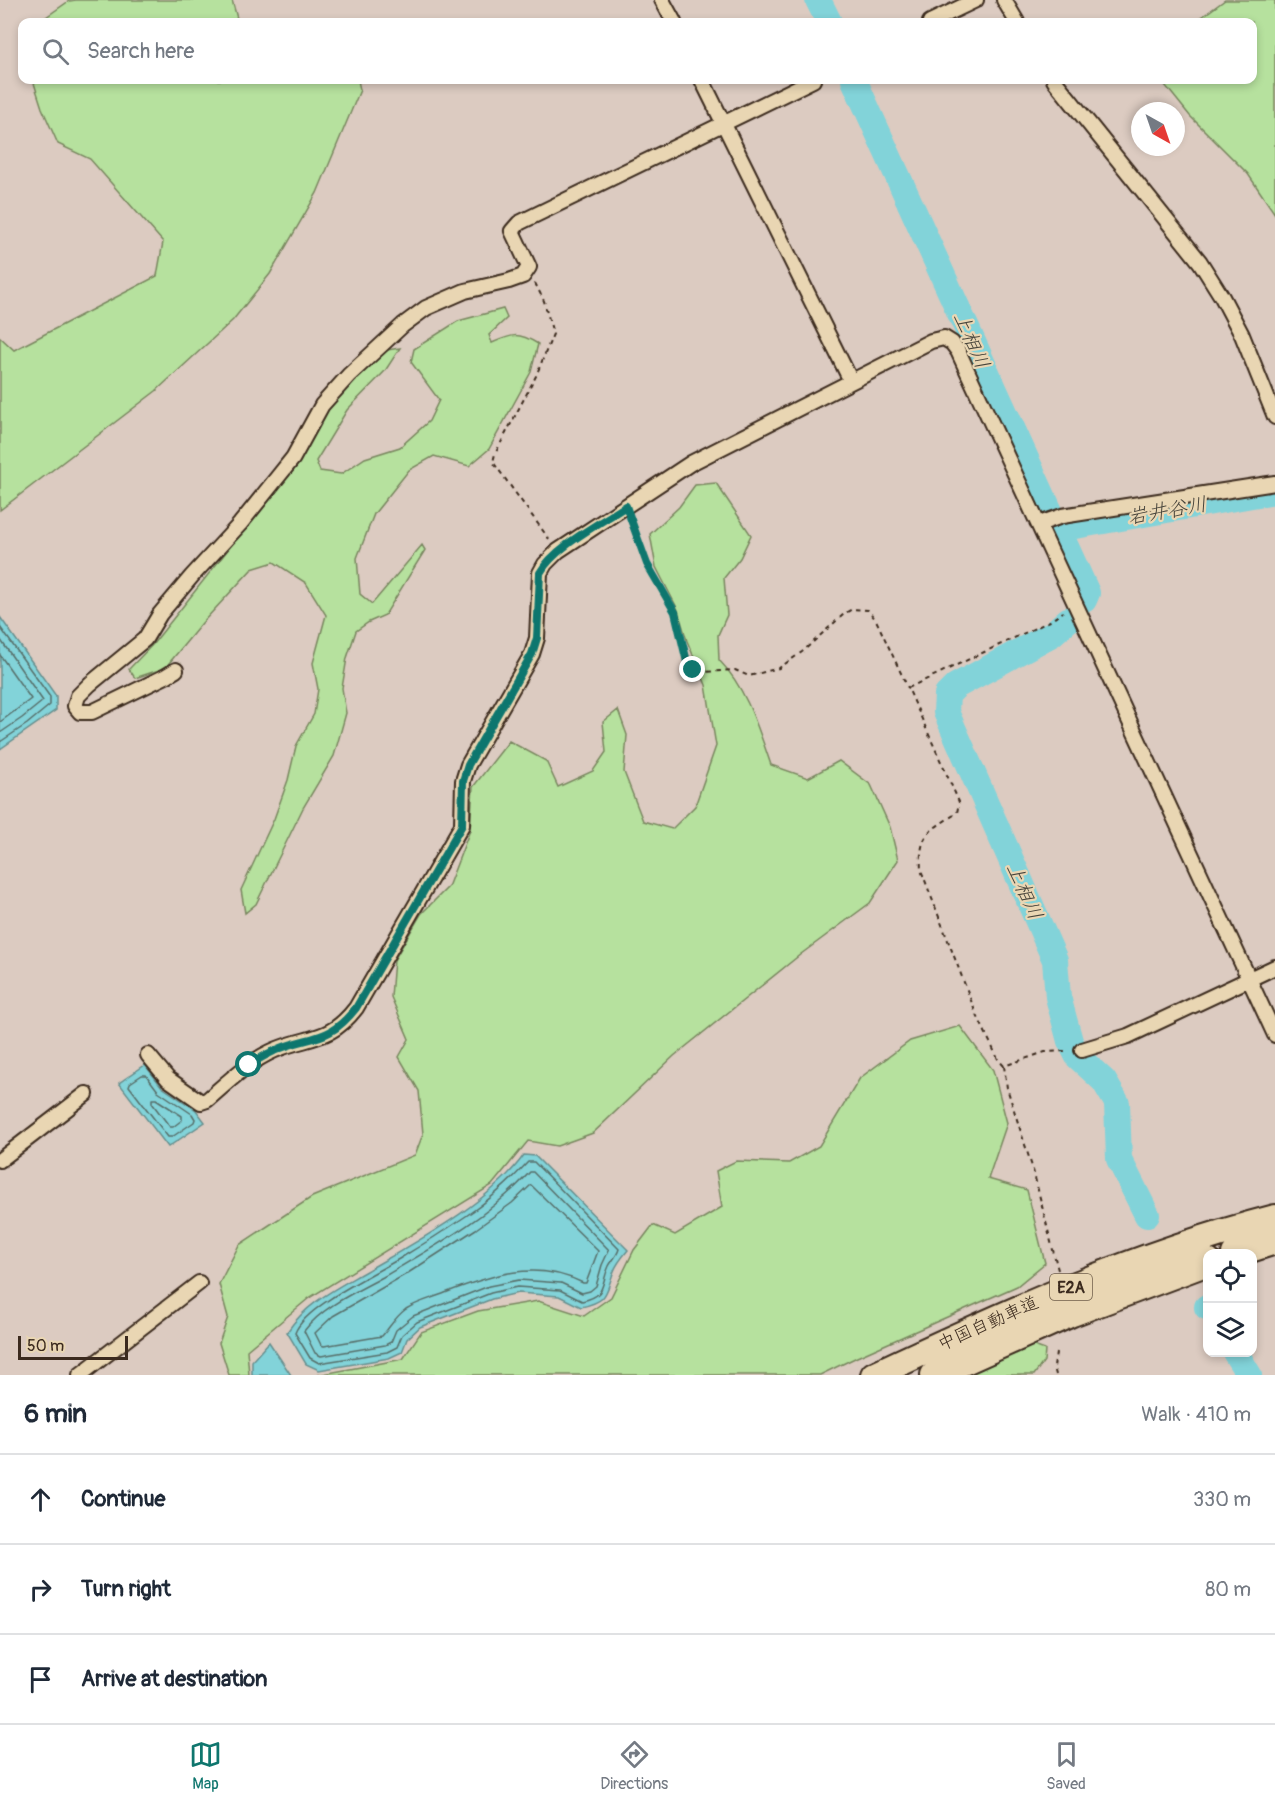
<!DOCTYPE html>
<meta charset="utf-8">
<style>
:root{--surface:#fff;--page:#f2f2f3;--text:#1f2937;--muted:#747a83;--line:#e0e1e3;--accent:#0f766e}
body{margin:0;font-family:Pangolin,"Klee One",sans-serif;background:var(--page);color:var(--text)}
.controls{position:absolute;right:18px;bottom:18px;display:grid;overflow:hidden;border-radius:12px;box-shadow:0 3px 9px #0003}
.controls button{width:54px;height:54px;display:grid;place-items:center;padding:0;border:0;border-bottom:2px solid var(--line);background:var(--surface);color:var(--text);font:30px sans-serif}
.compass{position:absolute;left:1131px;top:102px;width:54px;height:54px;border-radius:50%;background:var(--surface);box-shadow:0 3px 9px #0003;rotate:140deg}
.scale{position:absolute;left:18px;bottom:15px;width:110px;box-sizing:border-box;padding-left:6px;border:3px solid #3b2a1e;border-top:0;font-size:16px;line-height:21px;white-space:nowrap;color:#3b2a1e;-webkit-text-stroke:4px #e9d6b3;paint-order:stroke}
.stop{position:absolute;width:18px;height:18px;margin:-14px;border:4px solid #0f766e;border-radius:50%;background:#fff}
.stop.end{background:#0f766e;border-color:#fff;box-shadow:0 2px 6px #0008}
.list{margin:0;padding:0;list-style:none}
h2{display:flex;justify-content:space-between;align-items:center;height:78px;margin:0;padding:0 24px;font-size:26px}
h2 small{font-size:20px;font-weight:400;color:var(--muted)}
.list li{display:grid;grid-template-columns:39px 1fr auto;gap:18px;align-items:center;box-sizing:border-box;height:90px;padding:0 24px;border-top:2px solid var(--line)}
.list b{display:block;font-size:22px;white-space:nowrap}
.list em{font-size:20px;font-style:normal;color:var(--muted)}
.icon{flex:none;width:33px;height:33px;fill:none;stroke:currentColor;stroke-width:2;stroke-linecap:round;stroke-linejoin:round}
.map{position:relative;flex:none;width:1275px;height:1375px;overflow:hidden}
.search{position:absolute;background:var(--surface);box-shadow:0 3px 9px #0003;left:18px;right:18px;top:18px;height:66px;display:flex;align-items:center;gap:15px;box-sizing:border-box;padding:0 21px;border-radius:12px;color:var(--muted);font-size:22px}
.sheet{height:348px;background:var(--surface)}
nav{display:flex;justify-content:space-around;align-items:center;box-sizing:border-box;height:84px;border-top:2px solid var(--line);background:var(--surface);font-size:16px;color:var(--muted)}
nav a{display:grid;justify-items:center;gap:3px}
nav .on{color:var(--accent)}
.map>svg:first-child{display:block}
.green{fill:#b6e19e;stroke:#78865e;stroke-width:1.5}
.water{fill:#82d3d9;stroke:#668f8e;stroke-width:1.5}
.lines{fill:none;stroke-linecap:round;stroke-linejoin:round}
.shore{stroke:#576e69;stroke-width:1.5}
.river{stroke:#82d3d9;stroke-width:26}
.street-casing{stroke:#3b2a1e;stroke-width:18}
.highway-casing{stroke:#3b2a1e;stroke-width:30}
.path{stroke:#3b2a1e;stroke-width:2;stroke-dasharray:4.5 4.5;stroke-linecap:butt}
.street{stroke:#e9d6b3;stroke-width:14}
.highway{stroke:#e9d6b3;stroke-width:26}
.route{stroke:#0f766e;stroke-width:8}
.labels{text-anchor:middle;stroke-width:4.5;stroke-linejoin:round;paint-order:stroke}
.shield{fill:#e9d6b3;stroke:#6f5e4b;stroke-width:1.5}
.shield-label{font-size:16px;font-weight:bold;fill:#3b2a1e}
.street-label{font-size:18px;fill:#3b2a1e;stroke:#e9d6b3}
.water-label{font-size:20px;font-style:italic;fill:#46433a;stroke:#e9d6b3}
</style>
<div class="map">
<svg width="1275" height="1375" viewBox="0 0 1275 1375">
<rect width="100%" height="100%" fill="#dccbc1"/>
<filter id="ink" filterUnits="userSpaceOnUse"><feTurbulence type="fractalNoise" baseFrequency=".0167" numOctaves="2"/><feDisplacementMap in="SourceGraphic" scale="12" xChannelSelector="R" yChannelSelector="G"/><feConvolveMatrix kernelMatrix="1 2 1 2 8 2 1 2 1" color-interpolation-filters="sRGB"/></filter>
<g filter="url(#ink)">
<path class="green" d="M76,0H232L238,22H39L69,1Z
M1225,0H1275V214L1248,174L1190,116L1161,80H1252V22H1195Z
M33,80H298L307,82L326,80H358L360,90L317,193L270,274L233,320L156,391L0,510V337L14,350L157,276L163,242L90,159L58,144L42,108Z
M503,309L507,318L489,335L492,343C512,334 518,332 538,344L531,372L489,449L469,466L434,456L409,470L374,514L357,558L360,594L372,604L422,545L425,550L385,615L369,622L356,631L347,658L342,688L346,713L334,756L303,808L256,904L245,913L241,890L274,819L288,780L296,746L314,714L318,689L313,663L326,615L306,583L274,562L252,569L202,623L165,668L135,678L129,669L153,644L284,479L334,400L387,350L400,348L385,371L347,410L316,461L320,471L341,474L365,458L400,447L429,421L439,400L411,362L414,349L458,321Z
M716,483L751,535L740,558L724,578L727,615L718,635L719,660C747,689 758,728 771,765L808,778L839,761L871,785L890,827L898,860L870,903L801,954L674,1056L593,1133L557,1146L528,1141L492,1185L309,1298L247,1350L249,1375H229L219,1343L228,1317L219,1284L239,1245L312,1197L415,1155L423,1134L419,1091L399,1057L409,1039L391,997L394,960L421,914L448,887L470,830L473,787L509,741L546,761L558,787L593,771L606,752L603,722L618,710L627,735L624,772L643,821L672,829L695,806L716,746L706,685L687,641L677,608L656,567L650,534L679,507L695,485Z
M960,1026L993,1070L1007,1123L988,1179L1027,1190L1045,1263L1017,1286L857,1357L820,1375H318L403,1359L421,1332L478,1311L538,1301L584,1316L611,1297L634,1250L653,1225L675,1235L722,1207L716,1171L736,1161L789,1163L819,1146L860,1078L910,1041Z
M1031,1345L1045,1350L1044,1361L1034,1375H962Z"/>
<path class="water" d="M0,617L56,696V710L0,749Z
M145,1065L162,1087L196,1110L205,1122L168,1147L119,1083Z
M524,1155L535,1156L628,1250C623,1256 617,1263 614,1271C605,1294 609,1301 581,1307L559,1296L518,1293L492,1299L420,1327L407,1339L402,1352L389,1358L319,1370L306,1364L287,1332C306,1303 337,1288 366,1271C416,1242 491,1202 524,1155Z
M269,1342L291,1375H252V1361Z"/>
<g class="lines">
<path class="shore" d="M0,627L50,697V705L27,724L0,742
M0,639L43,701L22,718L0,733
M0,655L31,699L0,722
M142,1075H146L158,1091L192,1114L195,1119L194,1122L172,1137H168L129,1086L130,1083Z
M152,1099H156L182,1116V1120L173,1127H170L152,1103Z
M528,1162H534L619,1249C617,1256 612,1260 609,1266C600,1285 607,1296 582,1301L560,1290L517,1287L491,1293L417,1322L402,1335L397,1347L387,1352L319,1363L310,1358L295,1333C304,1307 374,1274 399,1259C422,1245 444,1231 466,1216C491,1199 508,1184 528,1162Z
M530,1172H533L609,1250L602,1265L596,1286L590,1291L582,1293L561,1283L519,1280L489,1286L413,1316L396,1330L391,1342L385,1345L321,1356L315,1353L304,1331C323,1306 356,1292 383,1277C434,1247 490,1216 530,1172Z
M531,1185L598,1251L586,1283H583C536,1259 491,1275 445,1293C433,1298 417,1302 406,1309C395,1317 390,1327 382,1336L324,1346L321,1345L315,1333L333,1316L408,1273L476,1229L512,1203Z"/>
<path class="river" d="M818,0L829,22
M854,80L1087,593L1084,600
M1058,529L1275,491
M1068,620L1052,634L956,686L947,695L946,712L1055,960L1058,997L1070,1041L1078,1057L1104,1081L1117,1103L1119,1159L1147,1215
M1207,1307H1208
M1235,1352L1249,1375"/>
<g class="street-casing">
<path id="street" d="M662,0L674,22
M1004,0L1017,22
M930,22L976,0
M702,80L851,381
M1054,80L1200,262L1222,297L1242,335L1275,417
M1039,524L1062,516L1275,483
M176,670L166,676L92,712H80L75,706L78,696L90,684L145,639L160,614L192,576L240,524L293,458L322,405L349,375L403,325L426,308L465,291L509,281L523,276L529,267L512,231L519,223L813,80
M1082,1050L1128,1036L1275,967
M148,1055L168,1079L201,1102L207,1100C228,1082 249,1061 275,1050C310,1035 329,1043 356,1008L462,825L463,781L468,765L532,654L537,638L540,573L545,564L558,551L691,463L931,341L944,338L952,343L958,351L1275,1035
M0,1160L86,1094
M80,1375L199,1283"/>
</g>
<g class="highway-casing">
<path id="highway" d="M1235,1254L1275,1241
M874,1375C1004,1314 1135,1254 1275,1218
M934,1375L1072,1313L1208,1262"/>
</g>
<path class="path" d="M535,283L544,301L553,334L536,376L495,454L493,462L549,539
M632,518L647,564L675,612L687,662L693,670L703,672L735,670L749,676L779,668L802,652L844,614L852,609L868,610L876,620L908,688
M1004,1066L998,1059L975,1011L921,870C919,833 928,832 957,813L959,802L908,688L1050,621L1063,612
M1058,1270L1033,1170L1007,1088L1004,1066L1045,1052L1067,1051
M1056,1375L1054,1367L1056,1353"/>
<use href="#street" class="street"/>
<use href="#highway" class="highway"/>
</g>
</g>
<g class="lines" filter="url(#ink)">
<path class="route" d="M249,1065C257,1060 265,1055 274,1051C310,1034 327,1045 356,1008L462,825L463,781L468,765L532,654L537,638L540,573C554,547 601,523 626,506L647,564L675,612L687,662L693,670"/>
</g>
<g class="labels">
<rect class="shield" x="1050" y="1274" width="42" height="26" rx="4.5"/>
<g class="shield-label">
<text x="1071" y="1293">E2A</text>
</g>
<g class="street-label">
<text transform="translate(988 1323) rotate(-24)" y="6">中国自動車道</text>
</g>
<g class="water-label">
<text transform="translate(972 340) rotate(66)" y="7">上相川</text>
<text transform="translate(1167 510) rotate(-10)" y="7">岩井谷川</text>
<text transform="translate(1025 891) rotate(66)" y="7">上相川</text>
</g>
</g>
</svg>
<div class="controls">
<button><svg class="icon" aria-label="locate" viewBox="0 0 24 24"><circle cx="12" cy="12" r="6"/><path d="M12 2v4M12 18v4M2 12h4M18 12h4"/></svg></button>
<button><svg class="icon" aria-label="layers" viewBox="0 0 24 24"><path d="M12 4l9 5-9 5-9-5zM3 14l9 5 9-5"/></svg></button>
</div>
<svg class="compass" viewBox="-18 -18 36 36"><path d="M0-13l5 13h-10z" fill="#e53935"/><path d="M0 13l5-13h-10z" fill="#747a83"/></svg>
<div class="scale">50 m</div>
<div class="stop" style="left:249px;top:1065px"></div>
<div class="stop end" style="left:693px;top:670px"></div>
<div class="search"><svg class="icon" aria-label="search" viewBox="0 0 24 24"><circle cx="10" cy="10" r="6"/><path d="M15 15l6 6"/></svg>Search here</div>
</div>
<section class="sheet">
<h2>6 min<small>Walk · 410 m</small></h2>
<ul class="list">
<li><svg class="icon" aria-label="ahead" viewBox="0 0 24 24"><path d="M12 20V5M6 11l6-6 6 6"/></svg><div><b>Continue</b></div><em>330 m</em></li>
<li><svg class="icon" aria-label="right" viewBox="0 0 24 24"><path d="M7 20v-9h11M14 6l5 5-5 5"/></svg><div><b>Turn right</b></div><em>80 m</em></li>
<li><svg class="icon" aria-label="arrive" viewBox="0 0 24 24"><path d="M6 21V4h12l-3 4 3 4H6"/></svg><div><b>Arrive at destination</b></div></li>
</ul>
</section>
<nav>
<a class="on"><svg class="icon" aria-label="map" viewBox="0 0 24 24"><path d="M3 6l6-2 6 2 6-2v14l-6 2-6-2-6 2zM9 4v14M15 6v14"/></svg>Map</a>
<a><svg class="icon" aria-label="directions" viewBox="0 0 24 24"><path d="M12 3l9 9-9 9-9-9zM9 14v-3h6M13 9l2 2-2 2"/></svg>Directions</a>
<a><svg class="icon" aria-label="saved" viewBox="0 0 24 24"><path d="M7 4h10v16l-5-4-5 4z"/></svg>Saved</a>
</nav>
